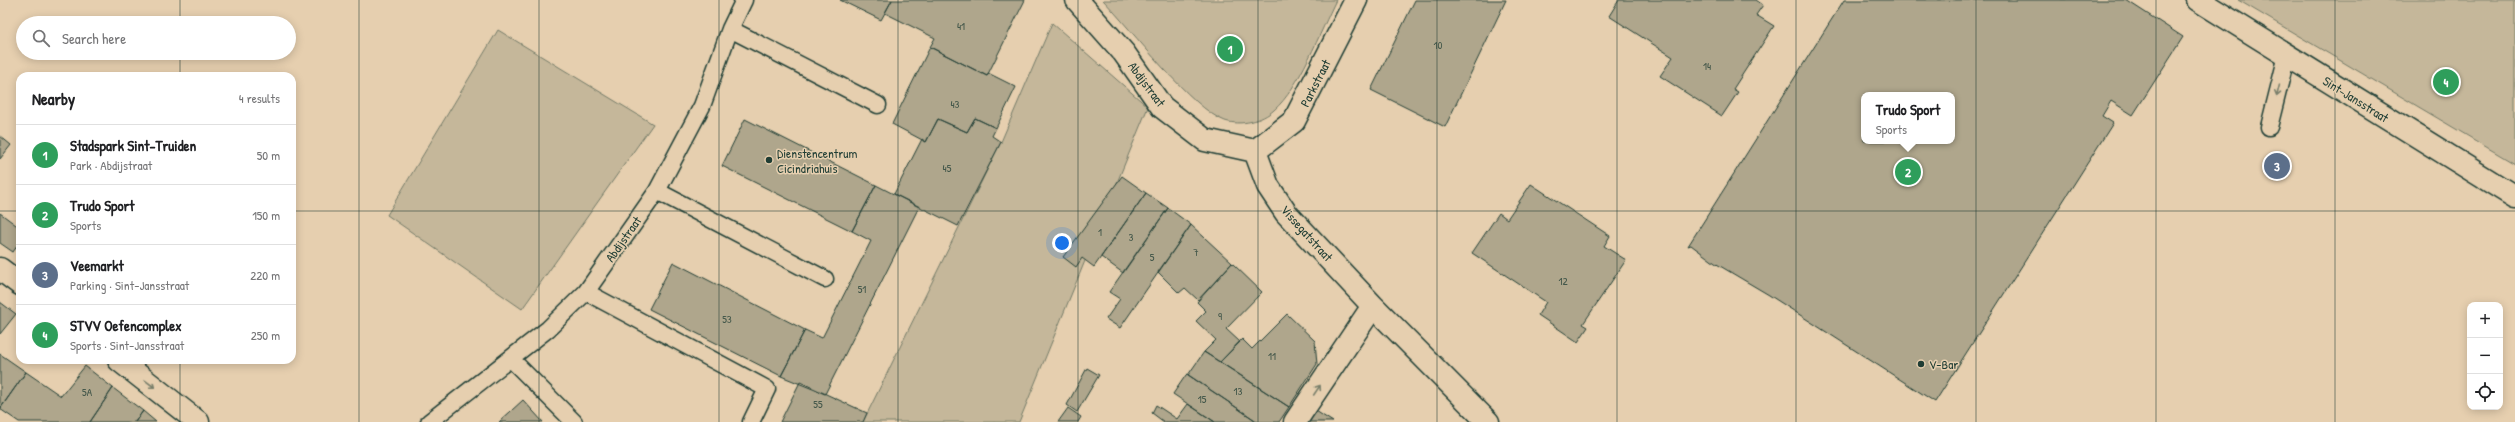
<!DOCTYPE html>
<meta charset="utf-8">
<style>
:root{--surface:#fff;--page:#f2f2f2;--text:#202124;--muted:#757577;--line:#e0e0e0;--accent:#b45309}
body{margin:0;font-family:"Patrick Hand",sans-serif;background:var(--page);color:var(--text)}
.controls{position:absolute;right:12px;bottom:12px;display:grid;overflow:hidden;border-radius:8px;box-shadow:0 2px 10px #0003}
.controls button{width:36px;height:36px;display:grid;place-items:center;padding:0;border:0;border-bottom:1px solid var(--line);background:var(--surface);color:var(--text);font:20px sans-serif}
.you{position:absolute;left:1062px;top:243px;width:14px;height:14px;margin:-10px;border:3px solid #fff;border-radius:50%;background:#1a73e8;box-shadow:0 0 0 6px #1a73e833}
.badge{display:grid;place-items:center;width:26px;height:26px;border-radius:50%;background:var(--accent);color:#fff;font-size:13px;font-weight:700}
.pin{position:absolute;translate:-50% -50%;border:2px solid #fff;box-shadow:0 1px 4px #0006}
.popup{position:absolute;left:1861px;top:92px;width:94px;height:52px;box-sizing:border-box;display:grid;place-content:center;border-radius:8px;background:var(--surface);filter:drop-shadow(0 1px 3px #0005);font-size:13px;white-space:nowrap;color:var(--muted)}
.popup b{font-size:15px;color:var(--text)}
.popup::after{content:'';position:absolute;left:50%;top:100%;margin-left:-8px;border:8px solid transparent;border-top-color:var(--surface)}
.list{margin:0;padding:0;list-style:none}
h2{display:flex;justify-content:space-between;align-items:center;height:52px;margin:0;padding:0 16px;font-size:17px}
h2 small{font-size:13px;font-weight:400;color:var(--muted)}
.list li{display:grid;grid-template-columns:26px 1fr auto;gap:12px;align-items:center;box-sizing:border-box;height:60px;padding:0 16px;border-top:1px solid var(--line)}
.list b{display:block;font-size:15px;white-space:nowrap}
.list p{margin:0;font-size:13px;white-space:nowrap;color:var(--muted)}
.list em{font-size:13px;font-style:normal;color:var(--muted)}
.icon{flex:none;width:22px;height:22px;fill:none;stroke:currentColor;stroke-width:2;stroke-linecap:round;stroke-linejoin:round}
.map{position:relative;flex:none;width:2515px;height:422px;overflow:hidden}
.search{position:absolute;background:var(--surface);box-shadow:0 2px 10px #0003;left:16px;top:16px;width:280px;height:44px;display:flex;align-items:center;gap:10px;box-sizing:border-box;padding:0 14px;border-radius:22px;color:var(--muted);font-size:15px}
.panel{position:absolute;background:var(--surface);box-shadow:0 2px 10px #0003;left:16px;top:72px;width:280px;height:292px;border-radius:12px}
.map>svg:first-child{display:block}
.green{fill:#c5b79a;stroke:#727a67}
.building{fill:#afa68c;stroke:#1f3d34;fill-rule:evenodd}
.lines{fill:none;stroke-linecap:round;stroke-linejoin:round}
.lane-casing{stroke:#1f3d34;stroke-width:19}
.street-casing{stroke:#1f3d34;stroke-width:25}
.lane{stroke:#e6cfaf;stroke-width:16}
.street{stroke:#e6cfaf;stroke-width:22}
.oneway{stroke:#797f6b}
.grid{fill:none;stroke:#1f3d34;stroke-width:1;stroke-opacity:0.55}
.poi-dot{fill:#1f3d34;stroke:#e6cfaf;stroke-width:1.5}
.labels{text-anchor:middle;stroke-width:3;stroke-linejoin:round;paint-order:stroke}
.number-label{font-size:11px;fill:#43574a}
.street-label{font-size:13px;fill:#1f3d34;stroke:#e6cfaf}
.poi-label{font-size:13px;fill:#1f3d34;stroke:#e6cfaf;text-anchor:start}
</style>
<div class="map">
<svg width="2515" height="422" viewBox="0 0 2515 422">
<rect width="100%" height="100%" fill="#e6cfaf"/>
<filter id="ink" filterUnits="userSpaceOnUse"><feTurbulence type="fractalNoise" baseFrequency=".025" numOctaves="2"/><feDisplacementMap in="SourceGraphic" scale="8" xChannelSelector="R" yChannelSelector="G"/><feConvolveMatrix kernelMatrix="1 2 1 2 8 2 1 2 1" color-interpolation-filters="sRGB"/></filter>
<g filter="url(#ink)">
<path class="green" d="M1103,0H1336C1321,30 1299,89 1274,110C1262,121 1241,126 1225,121C1192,109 1131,29 1103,0Z
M2238,0H2515V164Z
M1052,23L1148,107L1019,422H863L1001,142Z
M498,30L653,124L522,309L387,215Z"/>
<path class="building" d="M840,0H892L881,20Z
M892,0H1025L987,76L930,47L935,38L885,13Z
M1415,0H1506L1445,127L1371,90Z
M1619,0H1756L1763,5L1756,15L1774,26L1733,89L1738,92L1722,116L1660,76L1673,57L1609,16Z
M1844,0H2126L2183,37L2133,115L2111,101L2102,116L2113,123L1935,402L1769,295L1715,263L1691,245L1688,246ZM1864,95H1952V141H1864Z
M930,47L987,76L988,73L1016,87L996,128L975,118L967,132L938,119L926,142L892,124Z
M975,118L996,128L992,136L1001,142L958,226L894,194L922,139L926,142L938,119L967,132Z
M745,119L876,185L852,231L722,166Z
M0,136L11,145L0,159Z
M1122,176L1146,193L1094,267L1082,258L1076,267L1063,257Z
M1531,184L1610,236L1604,246L1626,260L1583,324L1588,327L1578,342L1538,315L1546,302L1472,253L1499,213L1507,219Z
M876,185L919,207L825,394L781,376L805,330L822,338L871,241L852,231Z
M1146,193L1168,208L1123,273L1101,257Z
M1168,208L1191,225L1120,328L1106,319L1120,299L1109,292Z
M0,213L20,228V242L13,252L0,243Z
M1191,225L1232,263L1198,300L1185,288L1179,293L1158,272Z
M673,262L805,330L781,376L649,309Z
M1232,263L1262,292L1226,329L1240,342L1220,362L1204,352L1216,340L1196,321L1206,311L1197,302Z
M0,302L16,314L0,334Z
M1287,314L1315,341L1317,364L1289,407L1220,362L1242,339L1252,349Z
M1204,352L1289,407L1279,422H1258L1188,375Z
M0,354L26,372L0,409Z
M85,366L113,388L90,422H19L0,409L26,372L61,396Z
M1087,368L1099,375L1077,412L1067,405Z
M1186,375L1187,374L1258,422H1215L1173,394Z
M800,382L867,413L863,422H780Z
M113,388L143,411L135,422H90Z
M523,400L543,422H499Z
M1188,404L1215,422H1164L1152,413L1156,405L1177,419Z
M1068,408L1081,417L1078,422H1058Z
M143,411L156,422H135Z
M1316,411L1322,415L1333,422H1309Z"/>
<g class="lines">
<g class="lane-casing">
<path id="lane" d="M730,29L878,105
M2269,127L2287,55
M657,191L825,279
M586,292L767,389L751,422
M511,359L574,422
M429,422L548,329L586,292L657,191L702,106L730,29L744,0"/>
</g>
<g class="street-casing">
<path id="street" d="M1077,0L1124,53L1162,107L1205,140L1255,151
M2198,0L2515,197
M1255,151L1268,186L1286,213L1373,306L1488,422
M1255,151L1294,121L1356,0
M0,269L20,284
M119,360L198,422
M1295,422L1373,306"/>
</g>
<use href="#lane" class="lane"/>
<use href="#street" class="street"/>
</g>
<defs><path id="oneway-shaft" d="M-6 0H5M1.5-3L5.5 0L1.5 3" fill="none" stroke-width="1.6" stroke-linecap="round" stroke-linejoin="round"/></defs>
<g class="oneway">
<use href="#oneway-shaft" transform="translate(2278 91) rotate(104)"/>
<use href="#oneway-shaft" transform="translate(150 384) rotate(37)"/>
<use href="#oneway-shaft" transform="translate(1317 390) rotate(-56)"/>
</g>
</g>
<path class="grid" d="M180,0V23M359,0V422M539,0V422M719,0V422M898,0V422M1078,0V422M1258,0V422M1437,0V422M1617,0V422M1796,0V422M1976,0V422M2156,0V422M2335,0V422M180,53V76M0,211H20M292,211H2515M180,360V422"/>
<g class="poi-dot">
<circle cx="769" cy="160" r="4"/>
<circle cx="1921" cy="364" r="4"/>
</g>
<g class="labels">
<g class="number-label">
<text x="961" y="30">41</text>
<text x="1438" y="49">10</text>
<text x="1707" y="70">14</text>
<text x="955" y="108">43</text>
<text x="947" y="172">45</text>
<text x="1100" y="236">1</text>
<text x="1131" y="241">3</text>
<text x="1196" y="256">7</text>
<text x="1152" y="261">5</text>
<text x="1563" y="285">12</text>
<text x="862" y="293">51</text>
<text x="1220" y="320">9</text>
<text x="727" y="323">53</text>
<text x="1272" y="360">11</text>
<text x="1238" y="395">13</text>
<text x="87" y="396">5A</text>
<text x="1202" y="403">15</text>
<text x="818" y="408">55</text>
</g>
<g class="street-label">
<text transform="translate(1315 83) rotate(-63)" y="5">Parkstraat</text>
<text transform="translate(1147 84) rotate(53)" y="5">Abdijstraat</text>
<text transform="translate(2356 99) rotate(32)" y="5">Sint-Jansstraat</text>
<text transform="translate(1307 233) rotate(48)" y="5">Vissegatstraat</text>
<text transform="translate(623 239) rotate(-55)" y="5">Abdijstraat</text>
</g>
<g class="poi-label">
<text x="777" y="158">Dienstencentrum<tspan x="777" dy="15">Cicindriahuis</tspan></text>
<text x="1929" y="369">V-Bar</text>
</g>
</g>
</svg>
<div class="controls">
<button>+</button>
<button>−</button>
<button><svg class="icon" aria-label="locate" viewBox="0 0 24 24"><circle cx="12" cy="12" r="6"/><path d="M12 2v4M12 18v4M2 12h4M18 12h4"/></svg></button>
</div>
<div class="you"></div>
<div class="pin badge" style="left:1230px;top:49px;background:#2e9e5b">1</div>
<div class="pin badge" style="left:1908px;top:172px;background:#2e9e5b">2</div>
<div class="popup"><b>Trudo Sport</b>Sports</div>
<div class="pin badge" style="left:2277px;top:166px;background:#5c6f8a">3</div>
<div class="pin badge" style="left:2446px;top:82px;background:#2e9e5b">4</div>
<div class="search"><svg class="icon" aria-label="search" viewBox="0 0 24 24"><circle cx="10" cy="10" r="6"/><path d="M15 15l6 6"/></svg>Search here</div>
<section class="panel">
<h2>Nearby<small>4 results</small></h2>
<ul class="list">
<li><span class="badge" style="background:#2e9e5b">1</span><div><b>Stadspark Sint-Truiden</b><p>Park · Abdijstraat</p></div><em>50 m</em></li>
<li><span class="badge" style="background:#2e9e5b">2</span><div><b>Trudo Sport</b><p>Sports</p></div><em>150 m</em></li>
<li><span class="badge" style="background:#5c6f8a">3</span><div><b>Veemarkt</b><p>Parking · Sint-Jansstraat</p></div><em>220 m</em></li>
<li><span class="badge" style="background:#2e9e5b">4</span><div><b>STVV Oefencomplex</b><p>Sports · Sint-Jansstraat</p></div><em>250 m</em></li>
</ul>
</section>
</div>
